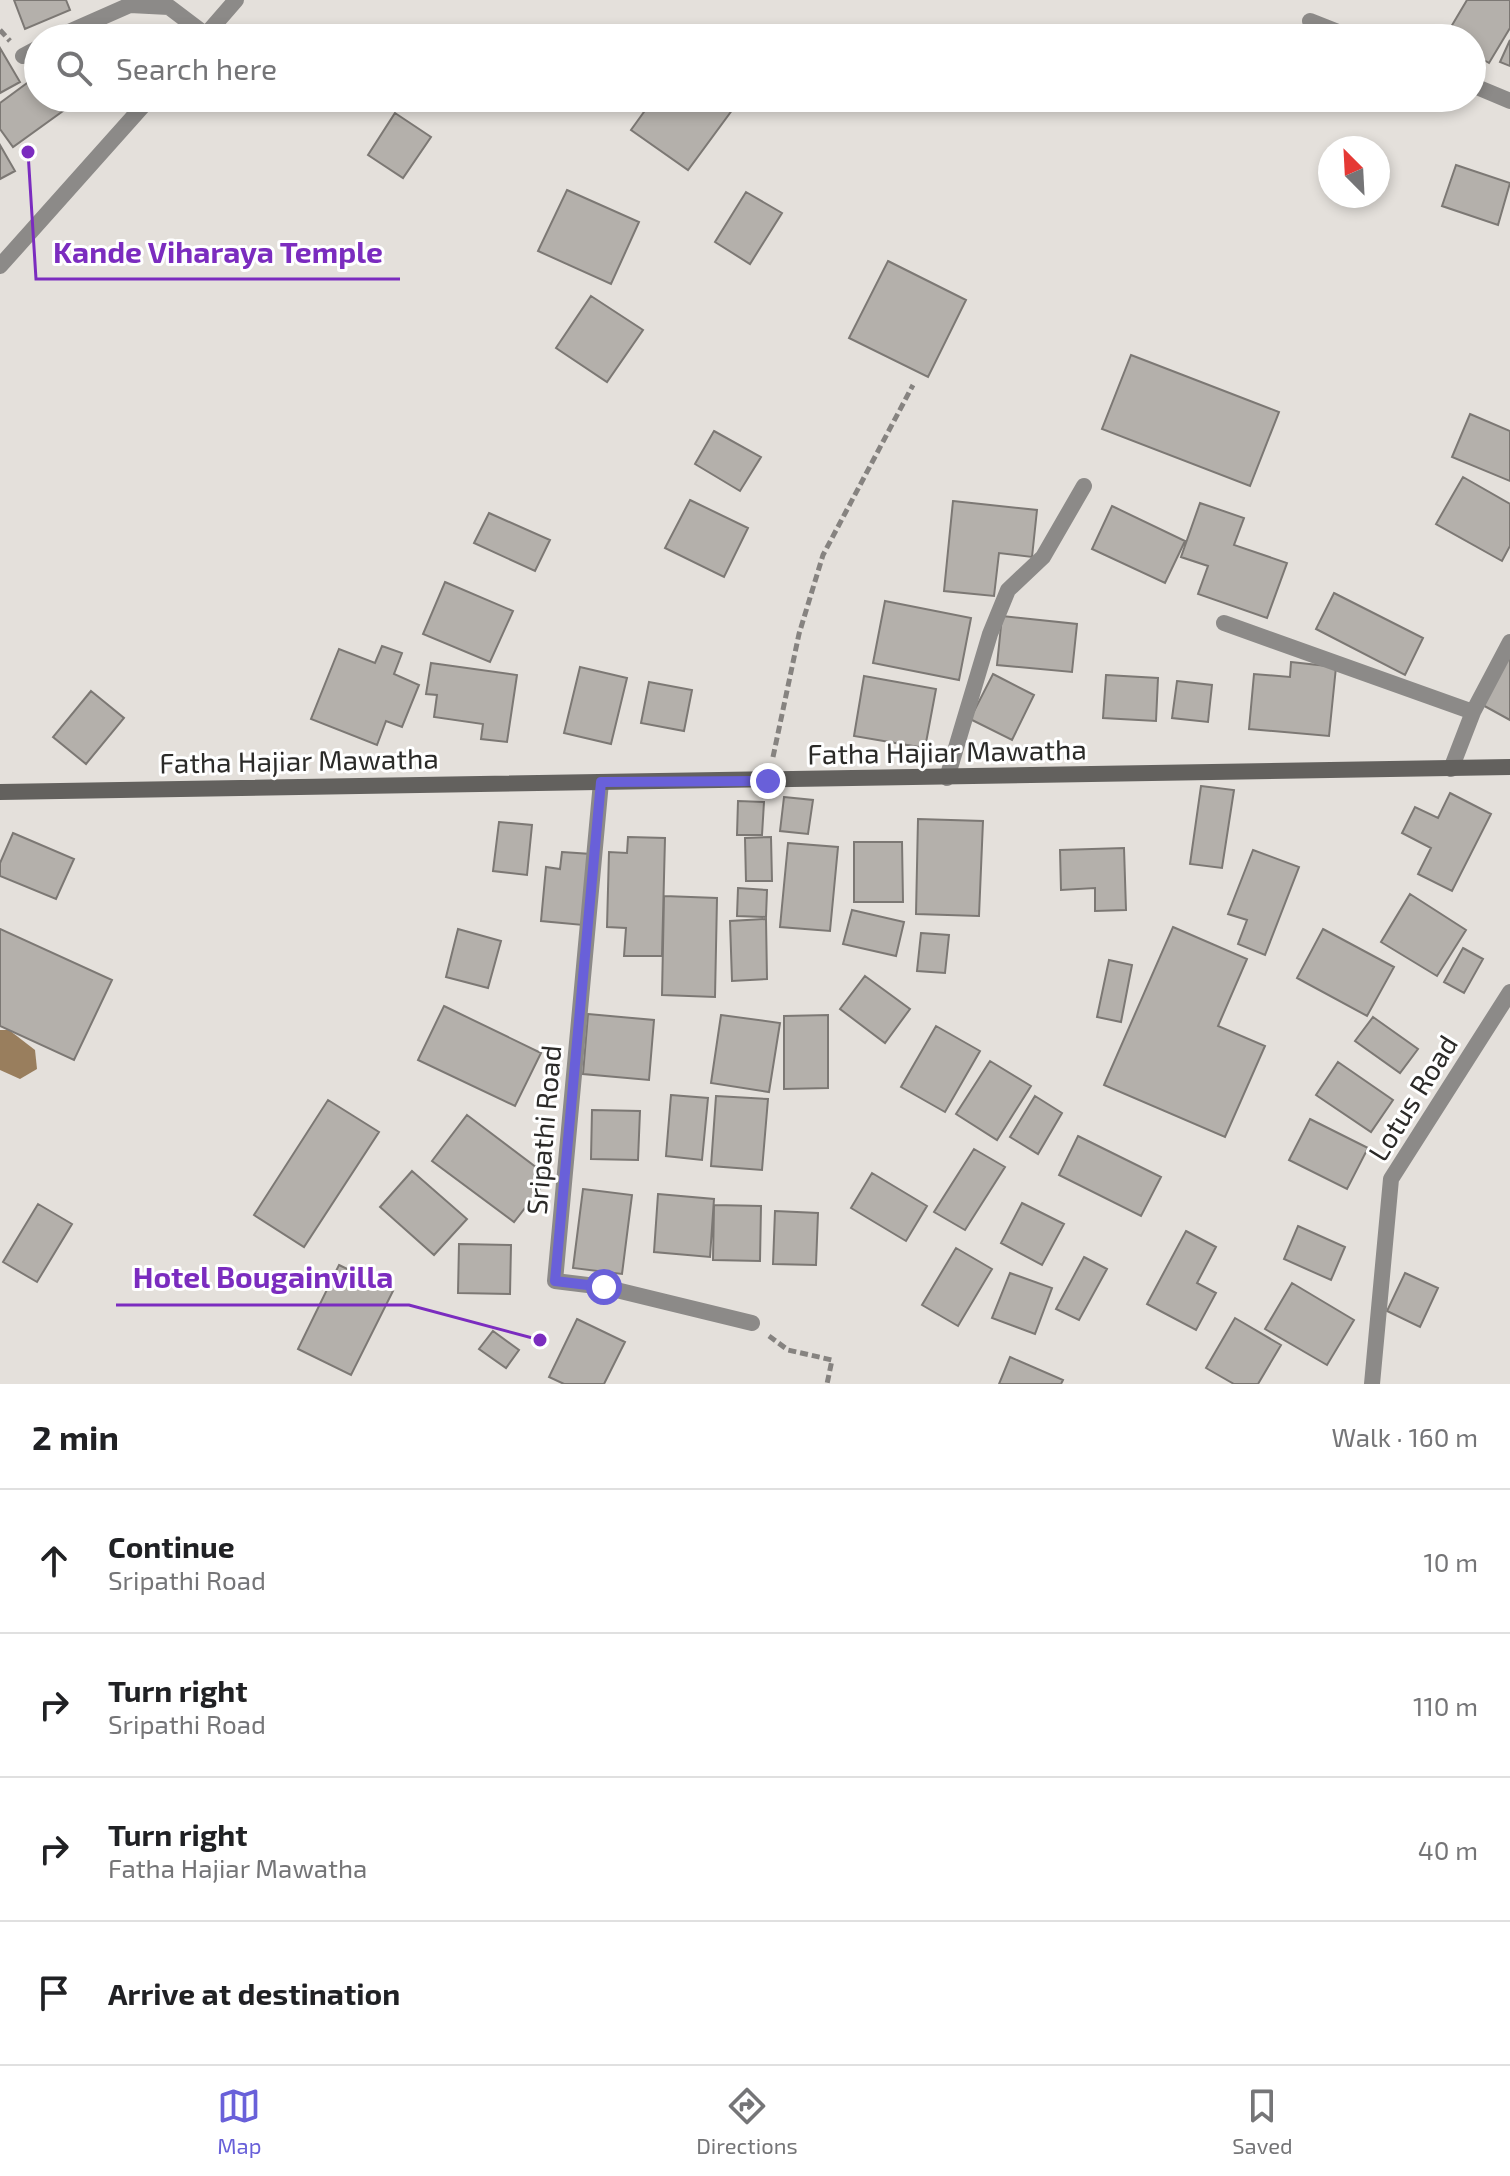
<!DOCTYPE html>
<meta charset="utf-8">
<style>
:root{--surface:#fff;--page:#f6f6f6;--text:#202124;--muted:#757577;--line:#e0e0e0;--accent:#6960d9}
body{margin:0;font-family:"Exo 2",sans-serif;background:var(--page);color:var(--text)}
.compass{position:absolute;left:1318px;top:136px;width:72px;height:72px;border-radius:50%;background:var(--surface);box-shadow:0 4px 12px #0003;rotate:336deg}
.stop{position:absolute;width:24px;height:24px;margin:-18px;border:6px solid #6960d9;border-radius:50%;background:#fff}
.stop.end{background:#6960d9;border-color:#fff;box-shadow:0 2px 8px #0008}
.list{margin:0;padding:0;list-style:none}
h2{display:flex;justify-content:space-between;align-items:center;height:104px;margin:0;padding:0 32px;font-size:34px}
h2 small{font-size:26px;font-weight:400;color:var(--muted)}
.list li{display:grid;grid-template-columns:52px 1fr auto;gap:24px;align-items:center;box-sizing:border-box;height:144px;padding:0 32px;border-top:2px solid var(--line)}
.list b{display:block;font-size:30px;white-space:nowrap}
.list p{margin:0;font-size:26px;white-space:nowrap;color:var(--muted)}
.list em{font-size:26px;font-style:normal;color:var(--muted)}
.icon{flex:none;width:44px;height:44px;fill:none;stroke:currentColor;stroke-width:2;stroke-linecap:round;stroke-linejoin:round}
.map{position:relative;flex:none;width:1510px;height:1384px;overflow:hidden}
.search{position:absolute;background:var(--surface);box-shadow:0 4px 12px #0003;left:24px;right:24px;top:24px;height:88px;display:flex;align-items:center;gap:20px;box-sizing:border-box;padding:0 28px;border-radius:44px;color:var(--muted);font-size:30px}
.sheet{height:680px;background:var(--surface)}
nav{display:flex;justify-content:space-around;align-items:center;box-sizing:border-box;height:112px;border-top:2px solid var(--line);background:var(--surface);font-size:22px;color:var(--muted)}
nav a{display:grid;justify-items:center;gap:4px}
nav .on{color:var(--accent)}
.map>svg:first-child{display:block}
.water{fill:#997e5d}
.building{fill:#b4b0ab;stroke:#7c7874;stroke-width:2}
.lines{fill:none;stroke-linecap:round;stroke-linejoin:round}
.path{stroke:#868380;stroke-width:5;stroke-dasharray:8 4;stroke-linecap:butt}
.lane{stroke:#8c8a88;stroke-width:16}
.street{stroke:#8c8a88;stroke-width:16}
.secondary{stroke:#63615e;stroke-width:16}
.route{stroke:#6960d9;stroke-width:10}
.labels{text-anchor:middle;stroke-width:6;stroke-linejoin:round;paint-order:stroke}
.street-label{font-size:28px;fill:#2b2a28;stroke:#fff}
.leader{fill:none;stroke:#7b2cbf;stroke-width:3}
.callout-dot{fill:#7b2cbf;stroke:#fff;stroke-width:3}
.callout-label{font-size:30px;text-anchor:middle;font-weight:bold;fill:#7b2cbf;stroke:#fff;stroke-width:6;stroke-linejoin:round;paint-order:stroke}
</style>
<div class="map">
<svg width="1510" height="1384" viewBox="0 0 1510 1384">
<rect width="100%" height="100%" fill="#e4e0db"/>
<path class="water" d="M0,1030H9L35,1050L37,1069L20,1079L0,1070Z"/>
<path class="building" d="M14,0H66L70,10L25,29Z
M1467,0H1510V28L1489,63L1472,53V38L1445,37Z
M1510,40V66L1500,62Z
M0,48L20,82L0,93Z
M38,75V98H81L13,147L0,129V103Z
M654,98H741L688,170L631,130Z
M395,113L431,137L403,178L368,155Z
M0,145L15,171L0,179Z
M1456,165L1510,183L1498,225L1442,206Z
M567,190L639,222L611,284L538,251Z
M746,192L782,213L750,264L715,242Z
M888,261L966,300L928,377L849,338Z
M591,296L643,330L607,382L556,348Z
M1131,355L1279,412L1250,486L1102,429Z
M1470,414L1510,431V481L1452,457Z
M714,431L761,457L740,491L695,464Z
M1463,477L1510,504V546L1502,561L1436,524Z
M690,500L748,528L724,577L665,548Z
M953,501L1037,510L1032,557L999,553L994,596L944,591Z
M1200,503L1244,518L1234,545L1287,563L1267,618L1198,594L1208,566L1181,557Z
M1112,506L1185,541L1165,583L1092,549Z
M489,513L550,540L535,571L474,543Z
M445,582L513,611L490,662L423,634Z
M1334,593L1423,638L1405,675L1316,629Z
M885,601L971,618L959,680L873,663Z
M1002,616L1077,624L1072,672L997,665Z
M382,646L402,653L394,674L419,685L402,727L386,721L377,745L311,719L339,649L375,663Z
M1510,647V720L1479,703Z
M1291,662L1336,667L1329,736L1249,729L1254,674L1290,677Z
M431,663L517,675L507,742L481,739L483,724L434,717L437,695L426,694Z
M580,667L627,678L611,744L564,733Z
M993,674L1034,695L1012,740L970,719Z
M1106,675L1158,678L1156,721L1103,718Z
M864,676L936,689L925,748L854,736Z
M1177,681L1212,685L1208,722L1172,718Z
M649,682L692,690L684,731L641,723Z
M91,691L124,718L86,764L53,737Z
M1201,786L1234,790L1222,868L1190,864Z
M1450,793L1491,814L1452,891L1418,874L1431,848L1402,833L1415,807L1438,818Z
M784,797L813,800L808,834L780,831Z
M738,801L764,802L762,835H737Z
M918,819L983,821L979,916L916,914Z
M499,822L532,825L527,875L493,871Z
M13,833L74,859L56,899L0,876V863Z
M628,837L665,838L662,956H624L626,928L607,927L609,852L627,853Z
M771,837L772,881H746L745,838Z
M854,842H902L903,902H854Z
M788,843L838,847L830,931L780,927Z
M1124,848L1126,910L1095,911V888L1061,890L1060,850Z
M1253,850L1299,867L1265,955L1238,944L1247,920L1228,914Z
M562,852L591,854L583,925L541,921L546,867L560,869Z
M738,888L767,890L766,917L737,916Z
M1410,894L1466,930L1437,976L1381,942Z
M664,896L717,898L715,997L662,995Z
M852,910L904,922L896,956L843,944Z
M766,919L767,979L732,981L730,921Z
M1173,927L1247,959L1218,1026L1265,1046L1225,1137L1104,1085Z
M0,929L112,980L74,1060L0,1026Z
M458,929L501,941L488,988L446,977Z
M1323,929L1394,967L1367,1016L1297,978Z
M921,933L949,935L945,973L917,971Z
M1463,948L1483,959L1464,993L1444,982Z
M1109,960L1132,965L1121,1022L1097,1017Z
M865,976L910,1009L885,1043L840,1009Z
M444,1006L541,1053L515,1106L418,1060Z
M588,1014L654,1020L649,1080L583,1074Z
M721,1015L780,1023L769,1092L711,1083Z
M828,1015V1088L784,1089V1016Z
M1373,1017L1418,1049L1400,1073L1355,1041Z
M936,1026L980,1051L945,1112L901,1087Z
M990,1061L1031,1086L997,1140L956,1114Z
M1338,1062L1393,1100L1371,1132L1316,1095Z
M671,1095L708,1098L702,1160L666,1156Z
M716,1096L768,1099L762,1170L711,1166Z
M1035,1096L1062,1113L1038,1154L1010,1137Z
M328,1100L379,1132L304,1247L254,1215Z
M592,1110L640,1111L638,1160L591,1159Z
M467,1115L549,1177L514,1222L432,1161Z
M1310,1119L1368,1148L1347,1189L1289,1160Z
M1078,1136L1161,1177L1141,1216L1059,1175Z
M974,1149L1005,1167L965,1230L934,1212Z
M412,1171L467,1219L434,1255L380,1207Z
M872,1173L927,1206L906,1241L851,1208Z
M583,1189L632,1195L622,1274L573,1268Z
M658,1194L714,1199L710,1257L654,1252Z
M1022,1203L1064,1224L1042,1265L1001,1243Z
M38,1204L72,1224L37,1282L3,1262Z
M714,1205L761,1206L760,1261L713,1260Z
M775,1211L818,1213L816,1265L773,1264Z
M1298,1226L1345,1247L1331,1280L1284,1259Z
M1186,1231L1216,1247L1197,1283L1216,1293L1196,1330L1147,1304Z
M459,1244L511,1245L510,1294L458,1293Z
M956,1248L992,1269L958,1326L922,1305Z
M1084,1257L1107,1269L1079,1320L1056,1309Z
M339,1265L393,1291L351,1375L298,1349Z
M1010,1273L1052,1288L1035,1334L992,1318Z
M1405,1273L1438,1288L1420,1327L1387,1311Z
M1292,1283L1354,1320L1327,1365L1265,1329Z
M1235,1318L1281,1345L1258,1384H1234L1206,1368Z
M577,1319L625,1342L604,1384H564L549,1377Z
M493,1331L519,1350L506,1368L479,1349Z
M1010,1357L1063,1380L1061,1384H999Z"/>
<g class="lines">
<path class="path" d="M0,30L10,41
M773,757L799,634L823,555L913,385
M769,1336L788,1350L832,1360L827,1384"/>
<path class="lane" d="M55,38L130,5L169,7L206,35
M23,56L38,48
M947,778L990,634L1008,590L1043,557L1084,486"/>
<path class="street" d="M1310,21L1353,38
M203,38L236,0
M1472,85L1510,101
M0,266L150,98
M1224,623L1473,712
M1451,769L1473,712L1510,642
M601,782L555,1281L604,1287L752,1323
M1372,1384L1391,1179L1510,992"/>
<path class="secondary" d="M0,792L1510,767"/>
</g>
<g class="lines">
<path class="route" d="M604,1287L555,1281L601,782L768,781"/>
</g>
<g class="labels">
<g class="street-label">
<text transform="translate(947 752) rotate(-1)" y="10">Fatha Hajiar Mawatha</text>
<text transform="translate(299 761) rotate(-1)" y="10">Fatha Hajiar Mawatha</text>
<text transform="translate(1413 1098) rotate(-58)" y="10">Lotus Road</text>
<text transform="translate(544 1130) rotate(-85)" y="10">Sripathi Road</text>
</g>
</g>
<path class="leader" d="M28 152L36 279H400M540 1340L409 1305H116"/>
<g class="callout-dot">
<circle cx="28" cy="152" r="8"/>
<circle cx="540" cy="1340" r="8"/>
</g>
<g class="callout-label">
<text x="218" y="263">Kande Viharaya Temple</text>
<text x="263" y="1288">Hotel Bougainvilla</text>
</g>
</svg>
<svg class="compass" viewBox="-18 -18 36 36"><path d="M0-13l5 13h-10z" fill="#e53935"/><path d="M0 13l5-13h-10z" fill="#757577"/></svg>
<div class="stop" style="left:604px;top:1287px"></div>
<div class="stop end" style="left:768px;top:781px"></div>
<div class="search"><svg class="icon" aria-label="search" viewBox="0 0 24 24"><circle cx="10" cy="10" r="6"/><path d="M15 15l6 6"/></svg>Search here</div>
</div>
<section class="sheet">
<h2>2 min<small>Walk · 160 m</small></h2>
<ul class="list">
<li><svg class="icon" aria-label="ahead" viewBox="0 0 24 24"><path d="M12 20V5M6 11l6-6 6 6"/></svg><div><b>Continue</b><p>Sripathi Road</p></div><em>10 m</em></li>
<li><svg class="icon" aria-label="right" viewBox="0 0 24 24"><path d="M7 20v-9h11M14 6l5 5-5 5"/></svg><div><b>Turn right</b><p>Sripathi Road</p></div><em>110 m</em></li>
<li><svg class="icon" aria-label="right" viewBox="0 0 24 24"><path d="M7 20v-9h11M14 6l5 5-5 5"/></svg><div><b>Turn right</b><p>Fatha Hajiar Mawatha</p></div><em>40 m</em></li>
<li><svg class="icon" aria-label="arrive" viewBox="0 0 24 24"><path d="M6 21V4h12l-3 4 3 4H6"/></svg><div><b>Arrive at destination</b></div></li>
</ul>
</section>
<nav>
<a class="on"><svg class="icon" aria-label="map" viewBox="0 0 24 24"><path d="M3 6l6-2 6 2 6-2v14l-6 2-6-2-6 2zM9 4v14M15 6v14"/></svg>Map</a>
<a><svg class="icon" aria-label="directions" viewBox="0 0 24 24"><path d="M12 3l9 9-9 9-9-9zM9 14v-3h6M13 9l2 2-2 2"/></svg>Directions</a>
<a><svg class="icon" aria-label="saved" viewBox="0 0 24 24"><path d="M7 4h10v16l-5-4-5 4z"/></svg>Saved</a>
</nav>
